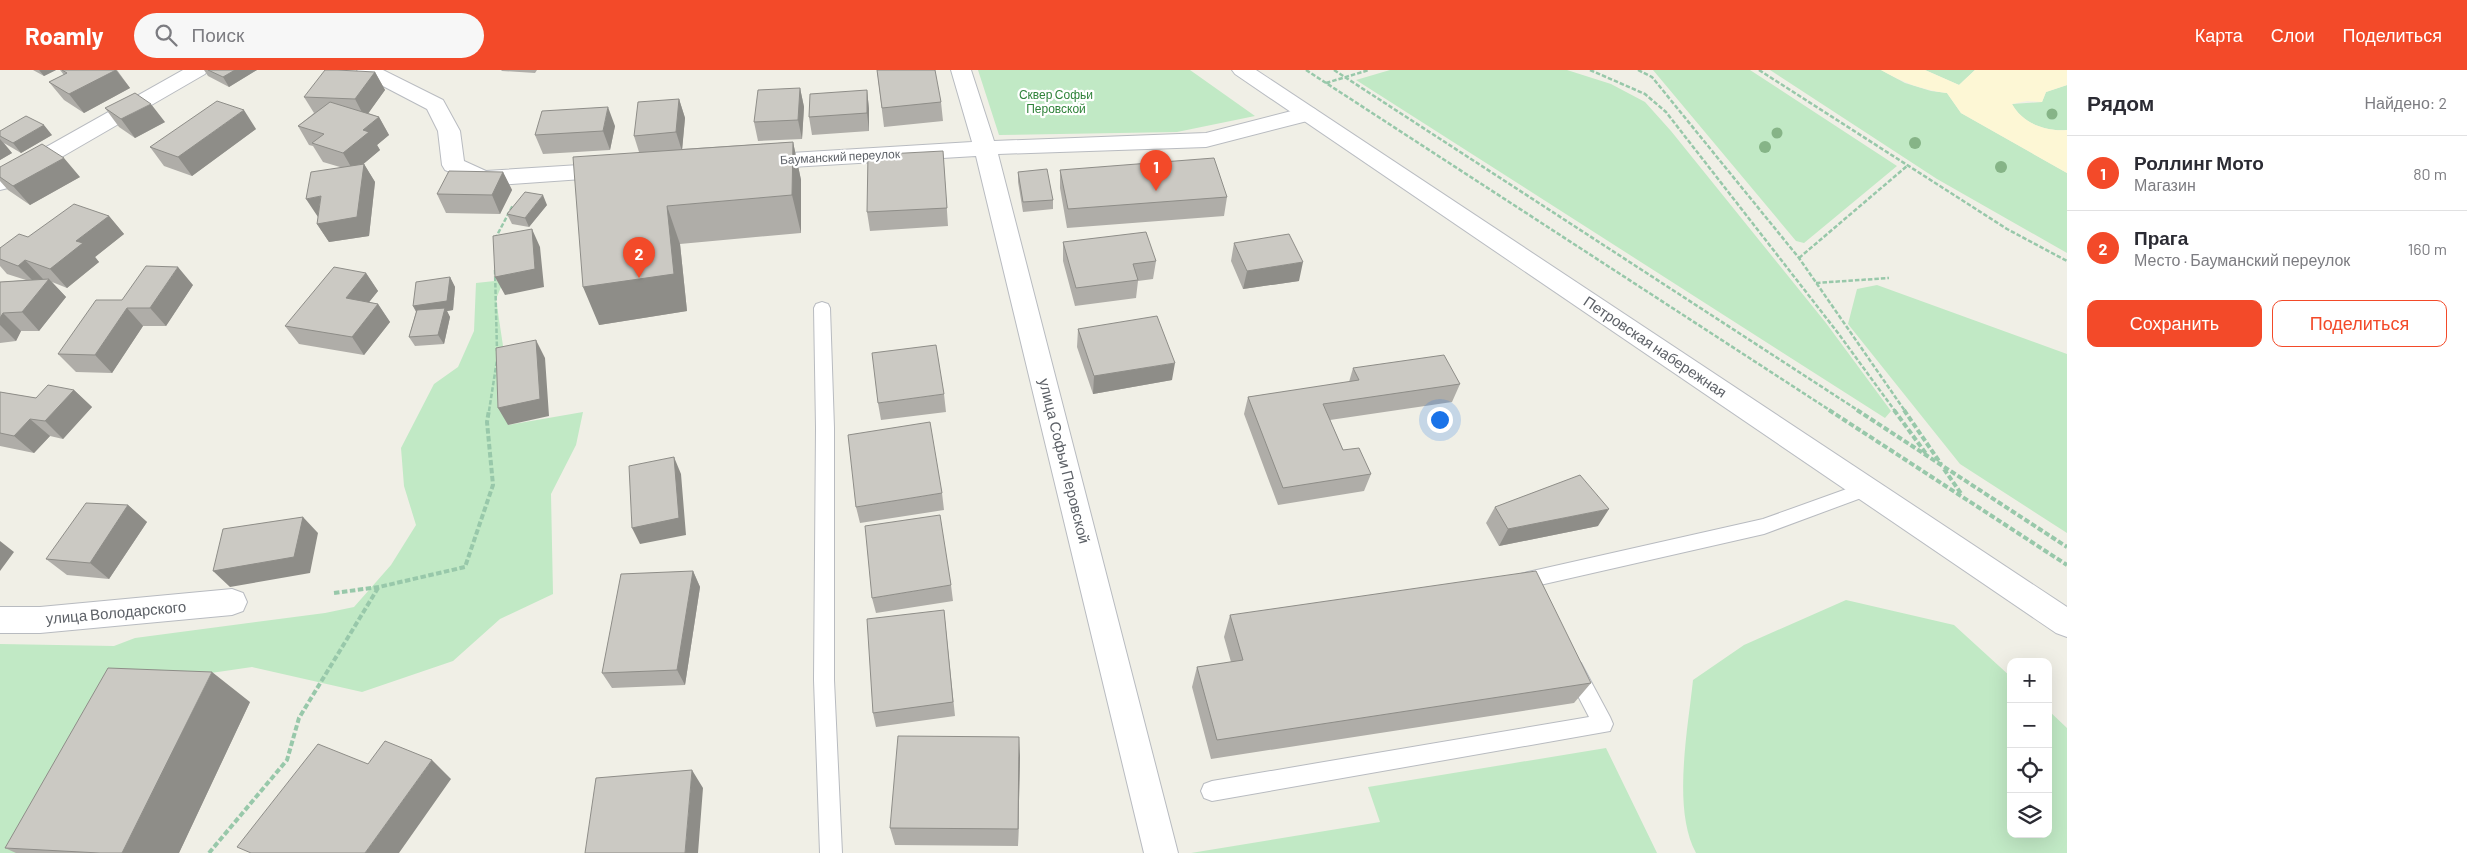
<!DOCTYPE html>
<html lang="ru">
<meta charset="utf-8">
<style>
:root{--surface:#fff;--page:#f7f7f7;--text:#2b2b33;--muted:#7c7c81;--line:#e1e1e2;--accent:#f34a29}
body{margin:0;font-family:Barlow,sans-serif;background:var(--page);color:var(--text)}
.controls{position:absolute;right:15px;bottom:15px;display:grid;overflow:hidden;border-radius:10px;box-shadow:0 5px 20px #0002}
.controls button{width:45px;height:45px;display:grid;place-items:center;padding:0;border:0;border-bottom:1px solid var(--line);background:var(--surface);color:var(--text);font:25px sans-serif}
.you{position:absolute;left:1439px;top:349px;width:18px;height:18px;margin:-12px;border:4px solid #fff;border-radius:50%;background:#1a73e8;box-shadow:0 0 0 8px #1a73e833}
.badge{display:grid;place-items:center;width:32px;height:32px;border-radius:50%;background:var(--accent);color:#fff;font-size:16px;font-weight:700}
.pin{position:absolute;translate:-50% -41px;filter:drop-shadow(0 1px 2px #0008)}
.pin::after{content:'';position:absolute;top:26px;width:18px;height:15px;background:inherit;clip-path:polygon(0 0,100% 0,50% 100%)}
.list{margin:0;padding:0;list-style:none}
h2{display:flex;justify-content:space-between;align-items:center;height:65px;margin:0;padding:0 20px;font-size:21px}
h2 small{font-size:16px;font-weight:400;color:var(--muted)}
.list li{display:grid;grid-template-columns:32px 1fr auto;gap:15px;align-items:center;box-sizing:border-box;height:75px;padding:0 20px;border-top:1px solid var(--line)}
.list b{display:block;font-size:19px;white-space:nowrap}
.list p{margin:0;font-size:16px;white-space:nowrap;color:var(--muted)}
.list em{font-size:16px;font-style:normal;color:var(--muted)}
.actions{display:flex;gap:10px;padding:15px 20px}
.actions a{flex:1;padding:11px 0;border:1px solid var(--accent);border-radius:10px;text-align:center;font-size:18px;color:var(--accent)}
.actions .main{background:var(--accent);color:#fff}
.icon{flex:none;width:28px;height:28px;fill:none;stroke:currentColor;stroke-width:2;stroke-linecap:round;stroke-linejoin:round}
.map{position:relative;flex:none;width:2067px;height:783px;overflow:hidden}
header{display:flex;align-items:center;gap:30px;box-sizing:border-box;height:70px;padding:0 25px;background:var(--accent);color:#fff}
header strong{font-size:24px}
nav{display:flex;gap:28px;margin-inline-start:auto;font-size:18px}
.search{width:350px;height:45px;background:var(--page);display:flex;align-items:center;gap:12px;box-sizing:border-box;padding:0 18px;border-radius:28px;color:var(--muted);font-size:19px}
main{display:flex}
aside{flex:1;background:var(--surface)}
.map>svg:first-child{display:block}
.green{fill:#c1e9c5}
.sand{fill:#fdf7d5}
.lines{fill:none;stroke-linecap:round;stroke-linejoin:round}
.service-casing{stroke:#b8bbc0;stroke-width:2}
.minor-casing{stroke:#b8bbc0;stroke-width:2}
.secondary-casing{stroke:#b9bcc2;stroke-width:2}
.path-far1{stroke:#98c8aa;stroke-width:2.5;stroke-dasharray:4.5 2;stroke-linecap:butt}
.path{stroke:#98c8aa;stroke-width:4;stroke-dasharray:5.5 2.5;stroke-linecap:butt}
.service{fill:#fff;fill-rule:evenodd}
.minor{fill:#fff;fill-rule:evenodd}
.secondary{fill:#fff;fill-rule:evenodd}
.tree{fill:#86b487}
.wall{fill:#afada8}
.shaded-wall{fill:#8e8d88}
.building{fill:#cbc9c3;stroke:#8e8d88}
.labels{text-anchor:middle;stroke-width:4.5;stroke-linejoin:round;paint-order:stroke}
.far-park-label{font-size:12px;fill:#30833a;stroke:#fff}
.far-street-label{font-size:12px;fill:#5d6167;stroke:#fff}
.street-label{font-size:15px;fill:#5d6167;stroke:#fff}
</style>
<header>
<strong>Roamly</strong>
<div class="search"><svg class="icon" aria-label="search" viewBox="0 0 24 24"><circle cx="10" cy="10" r="6"/><path d="M15 15l6 6"/></svg>Поиск</div>
<nav><a>Карта</a><a>Слои</a><a>Поделиться</a></nav>
</header>
<main>
<div class="map">
<svg width="2067" height="783" viewBox="0 0 2067 783">
<rect width="100%" height="100%" fill="#f0efe6"/>
<path class="green" d="M978,0H1190L1255,46L1177,62L999,65Z
M1390,0H1567L1611,14L1645,32L1671,61L1826,253L1891,341L1885,348L1356,10Z
M1653,0H1750L1897,96L1804,173L1796,171Z
M1770,0H1881L1905,13L1931,21L1947,23L1961,43L2067,103V183L1937,109Z
M1925,0H1975L1959,15Z
M2067,15V60C2046,62 2022,53 2012,34L2042,32L2046,22Z
M504,210L496,229L506,296L508,355L583,342L576,375L551,424L553,524L500,549L453,591L362,622L252,597L129,615L21,783H0V574L114,576L135,568L325,543L354,537L391,495L416,455L404,416L401,378L434,314L458,297L474,261L476,213Z
M1877,215L2067,284V463L1960,394L1848,254L1857,219Z
M1846,530L1954,555L2011,607V764H2048V640L2067,658V783H1696C1672,739 1688,659 1693,610L1744,575Z
M1606,678L1657,783H1191L1380,752L1368,717Z"/>
<path class="sand" d="M1881,0H1925L1959,15L1975,0H2067V15L2046,22L2042,32L2027,31L2012,34C2022,53 2046,62 2067,60V103L1961,43L1947,23C1922,20 1902,12 1881,0Z"/>
<g class="lines">
<g class="service-casing">
<path id="service" d="M822,232L828,234L830,238L834,358V610L842,783H820L814,610L816,358L814,238L816,234Z
M1866,412L1872,414L1875,419L1872,424L1764,464L1540,515L1542,520L1540,526L1533,528L1526,526L1519,510L1521,504L1528,502L1763,449Z
M1574,590L1581,593L1610,647L1613,654L1610,661L1212,731L1204,728L1201,721L1204,714L1212,711L1589,647L1564,599L1567,593Z"/>
</g>
<g class="minor-casing">
<path id="minor" d="M183,0H208L205,4L8,118L0,120V103Z
M357,0H383L443,30L460,61L464,91L486,101L611,93L619,95L622,100L619,105L611,107L483,116L445,100L442,95L438,61L427,39L360,4Z
M951,0H971L994,71L1206,63L1307,37L1315,39L1318,44L1315,49L1206,77L998,84L1178,783H1144L976,86L758,99L750,97L747,92L750,87L758,85L972,72Z
M232,519L243,523L247,532L243,541L232,545L40,563H0V537H40Z"/>
</g>
<g class="secondary-casing">
<path id="secondary" d="M1232,0H1256L2067,537V567L2056,563L1235,4Z"/>
</g>
<path class="path-far1" d="M1306,0L1831,341
M1334,0L1859,341
M1590,0L1645,24L1666,42L1838,263L1895,341
M1638,0L1652,7L1799,188L1905,341
M1759,0L2007,159L2067,191
M1326,13L1369,0
M495,169L513,135
M1799,188L1907,96
M495,200L497,281
M1816,213L1889,208
M489,341L497,290"/>
<path class="path" d="M1829,340L2067,495
M1857,340L2067,477
M1894,340L1927,385
M1904,340L1941,394
M1944,399L1962,425
M334,523L379,517L465,497L493,415L487,352L489,340
M209,783L287,690L299,648L378,518"/>
<use href="#service" class="service"/>
<use href="#minor" class="minor"/>
<use href="#secondary" class="secondary"/>
</g>
<g class="tree">
<circle cx="2052" cy="44" r="5.5"/>
<circle cx="1777" cy="63" r="5.5"/>
<circle cx="1915" cy="73" r="6"/>
<circle cx="1765" cy="77" r="6"/>
<circle cx="2001" cy="97" r="6"/>
</g>
<path class="wall" d="M33,0H56L44,6Z
M60,0H117L130,18L84,43L64,30L49,12L64,5Z
M204,0H257L229,17L208,6Z
M501,0H537L535,3L502,1Z
M877,0L941,32L943,51L884,57Z
M375,2L385,20L368,43L379,47L389,65L377,75L380,80L363,94H364L375,112L369,166L329,172L317,154L340,97L323,92L313,76L309,75L298,56L314,43L304,27Z
M800,18L804,37L802,69L758,71L754,52Z
M867,20L869,39V61L812,65L809,47Z
M679,29L685,48L682,79L793,72L801,110V163L680,174L687,241L599,255L639,82L634,66Z
M105,38L165,52L135,68L119,57Z
M615,56L610,80L543,84L535,65Z
M256,59L192,106L164,96L150,77Z
M0,61L52,65L21,83L4,73L12,83L0,90Z
M943,81L948,156L870,161L867,142Z
M0,97L80,107L30,135L8,120L0,111Z
M1060,100L1227,127L1224,146L1067,158L1060,118Z
M503,102L512,120L500,144L446,143L437,124Z
M1018,102L1053,130V139L1023,142L1018,112Z
M547,135L529,157L512,154L507,144Z
M109,146L124,164L95,187L99,192L67,218L52,212L66,227L39,261H21L16,271L0,273V212L26,210L7,204L0,196V178L28,167Z
M1063,172L1156,191L1153,209L1138,211L1136,228L1075,236L1063,191Z
M1234,173L1299,211L1243,219L1231,191Z
M366,203L378,221L369,232L378,234L390,252L364,285L299,274L285,256Z
M450,207L455,217L453,240L447,241L450,247L444,274L415,276L409,267L416,242L413,236Z
M193,215L166,256H143L112,303L76,302L58,284L122,230Z
M1078,259L1172,310L1093,324L1077,277Z
M1353,298L1460,314L1452,332L1330,350L1343,380L1371,404L1364,421L1278,435L1244,344L1248,327L1349,312Z
M74,320L92,337L63,369L50,366L34,383L0,376V322L36,328Z
M944,324L946,342L881,350L878,333Z
M942,423L944,440L860,453L856,437Z
M128,435L147,452L109,509L67,505L46,489Z
M1495,437L1598,456L1499,476L1486,453Z
M693,501L700,517L685,615L612,618L602,603Z
M951,515L953,531L876,543L872,528Z
M944,540L955,646L876,657L873,643Z
M1230,545L1591,613L1574,633L1211,689L1192,617L1197,597L1231,592L1224,567Z
M250,632L179,783H16L5,778Z
M1020,686L1018,776L895,775L890,758Z"/>
<path class="shaded-wall" d="M39,0H56L44,6Z
M116,0L130,18L84,43L69,24Z
M235,0H257L229,17L223,7Z
M375,2L385,20L365,48L355,29Z
M800,18L804,37L802,69L798,50Z
M867,20L869,39V61L867,43Z
M679,29L685,48L682,81L676,62Z
M151,34L165,52L135,68L121,49Z
M608,37L615,56L610,80L603,61Z
M244,40L256,59L192,106L178,87Z
M379,47L389,65L377,75L380,80L354,102L343,83L363,60Z
M44,55L52,65L21,83L13,73Z
M0,69L12,83L0,90Z
M793,72L801,110V163L792,125Z
M64,88L80,107L30,135L13,116Z
M364,94L375,112L369,166L329,172L317,154Z
M503,102L512,120L500,144L492,125Z
M543,125L547,135L529,157L525,148Z
M321,126L318,147L306,129Z
M667,136L680,174L687,241L599,255L583,217Z
M109,146L124,164L95,187L99,192L67,218L50,199L76,171Z
M532,159L540,177L544,217L505,225L495,207Z
M25,190L43,209L36,214L18,196Z
M1303,192L1299,211L1243,219L1247,201Z
M178,197L193,215L166,256L150,238Z
M366,203L378,221L358,246L346,228Z
M450,207L455,217L453,240L447,241L450,247L444,274L438,265L419,246L413,236Z
M49,209L66,227L39,261L22,242Z
M378,234L390,252L364,285L352,267Z
M127,238L143,256L112,303L95,285Z
M3,243L21,261L16,271L0,255V248Z
M536,270L545,288L549,346L508,355L498,338Z
M1175,293L1172,310L1093,324L1094,306Z
M74,320L92,337L63,369L45,351Z
M30,349L50,366L34,383L14,366Z
M674,387L681,404L686,465L640,474L632,458Z
M128,435L147,452L109,509L90,493Z
M1609,439L1598,456L1499,476L1508,459Z
M303,447L318,463L310,503L230,517L213,501Z
M0,471L14,482L0,501Z
M693,501L700,517L685,615L677,600Z
M212,602L250,632L179,783H122Z
M1019,667L1020,686L1018,776V759Z
M432,690L451,709L399,783H365Z
M692,700L703,718L698,783H685Z"/>
<path class="building" d="M62,0H116L69,24L49,12L67,3Z
M208,0H235L223,7Z
M325,0H337L375,2L355,29L304,27Z
M877,0H935L941,32L882,38Z
M800,18L798,50L754,52L758,20Z
M867,20V43L809,47L810,24Z
M135,23L151,34L121,49L105,38Z
M679,29L676,62L634,66L638,32Z
M217,31L244,40L178,87L150,77Z
M330,32L379,47L363,60L369,62L343,83L312,73L324,64L298,56Z
M608,37L603,61L535,65L542,41Z
M26,46L44,55L13,73L0,66V61Z
M793,72L792,125L667,136L674,204L583,217L573,87Z
M42,74L64,88L13,116L0,107V97Z
M943,81L947,138L867,142L868,85Z
M1214,88L1227,127L1068,139L1060,100Z
M364,94L357,147L317,154L321,126L306,129L311,102Z
M1047,99L1053,130L1023,132L1018,102Z
M449,101L503,102L492,125L437,124Z
M525,122L543,125L525,148L507,144Z
M74,134L109,146L76,171L83,173L50,199L25,190L18,196L0,189V178L19,164L28,167Z
M532,159L535,199L495,207L493,166Z
M1146,162L1156,191L1133,194L1138,210L1076,218L1063,172Z
M1289,164L1303,192L1247,201L1234,173Z
M146,196L178,197L150,238H127L95,285L58,284L96,230H122Z
M334,197L366,203L346,228L378,234L352,267L285,256Z
M450,207L447,231L413,236L416,212Z
M49,209L22,242L3,243L0,248V212Z
M445,238L438,265L409,267L417,240Z
M1157,246L1175,293L1094,306L1078,259Z
M536,270L540,329L498,338L496,278Z
M936,275L944,324L878,333L872,283Z
M1444,285L1460,314L1323,334L1343,380L1359,378L1371,404L1283,418L1248,327L1359,310L1353,298Z
M48,315L74,320L45,351L30,349L14,366L0,363V322L36,328Z
M930,352L942,423L856,437L848,365Z
M674,387L679,448L632,458L629,396Z
M1580,405L1609,439L1508,459L1495,437Z
M86,433L128,435L90,493L46,489Z
M940,445L951,515L872,528L865,456Z
M303,447L294,487L213,501L223,459Z
M693,501L677,600L602,603L621,504Z
M1536,501L1591,613L1217,670L1197,597L1243,590L1230,545Z
M944,540L953,632L873,643L867,549Z
M108,598L212,602L122,783H100L5,778Z
M898,666L1019,667L1018,759L890,758Z
M385,671L432,690L365,783H251L237,777L318,674L368,694Z
M692,700L685,783H585L596,708Z"/>
<g class="labels">
<g class="far-park-label">
<text x="1056" y="29">Сквер Софьи<tspan x="1056" dy="14">Перовской</tspan></text>
</g>
<g class="far-street-label">
<text transform="translate(840 87) rotate(-3)" y="4">Бауманский переулок</text>
</g>
<g class="street-label">
<text transform="translate(1655 277) rotate(34)" y="5">Петровская набережная</text>
<text transform="translate(1064 391) rotate(76)" y="5">улица Софьи Перовской</text>
<text transform="translate(116 543) rotate(-5)" y="5">улица Володарского</text>
</g>
</g>
</svg>
<div class="controls">
<button>+</button>
<button>−</button>
<button><svg class="icon" aria-label="locate" viewBox="0 0 24 24"><circle cx="12" cy="12" r="6"/><path d="M12 2v4M12 18v4M2 12h4M18 12h4"/></svg></button>
<button><svg class="icon" aria-label="layers" viewBox="0 0 24 24"><path d="M12 4l9 5-9 5-9-5zM3 14l9 5 9-5"/></svg></button>
</div>
<div class="you"></div>
<div class="pin badge" style="left:1156px;top:121px">1</div>
<div class="pin badge" style="left:639px;top:208px">2</div>
</div>
<aside>
<h2>Рядом<small>Найдено: 2</small></h2>
<ul class="list">
<li><span class="badge">1</span><div><b>Роллинг Мото</b><p>Магазин</p></div><em>80 m</em></li>
<li><span class="badge">2</span><div><b>Прага</b><p>Место · Бауманский переулок</p></div><em>160 m</em></li>
</ul>
<div class="actions"><a class="main">Сохранить</a><a>Поделиться</a></div>
</aside>
</main>
